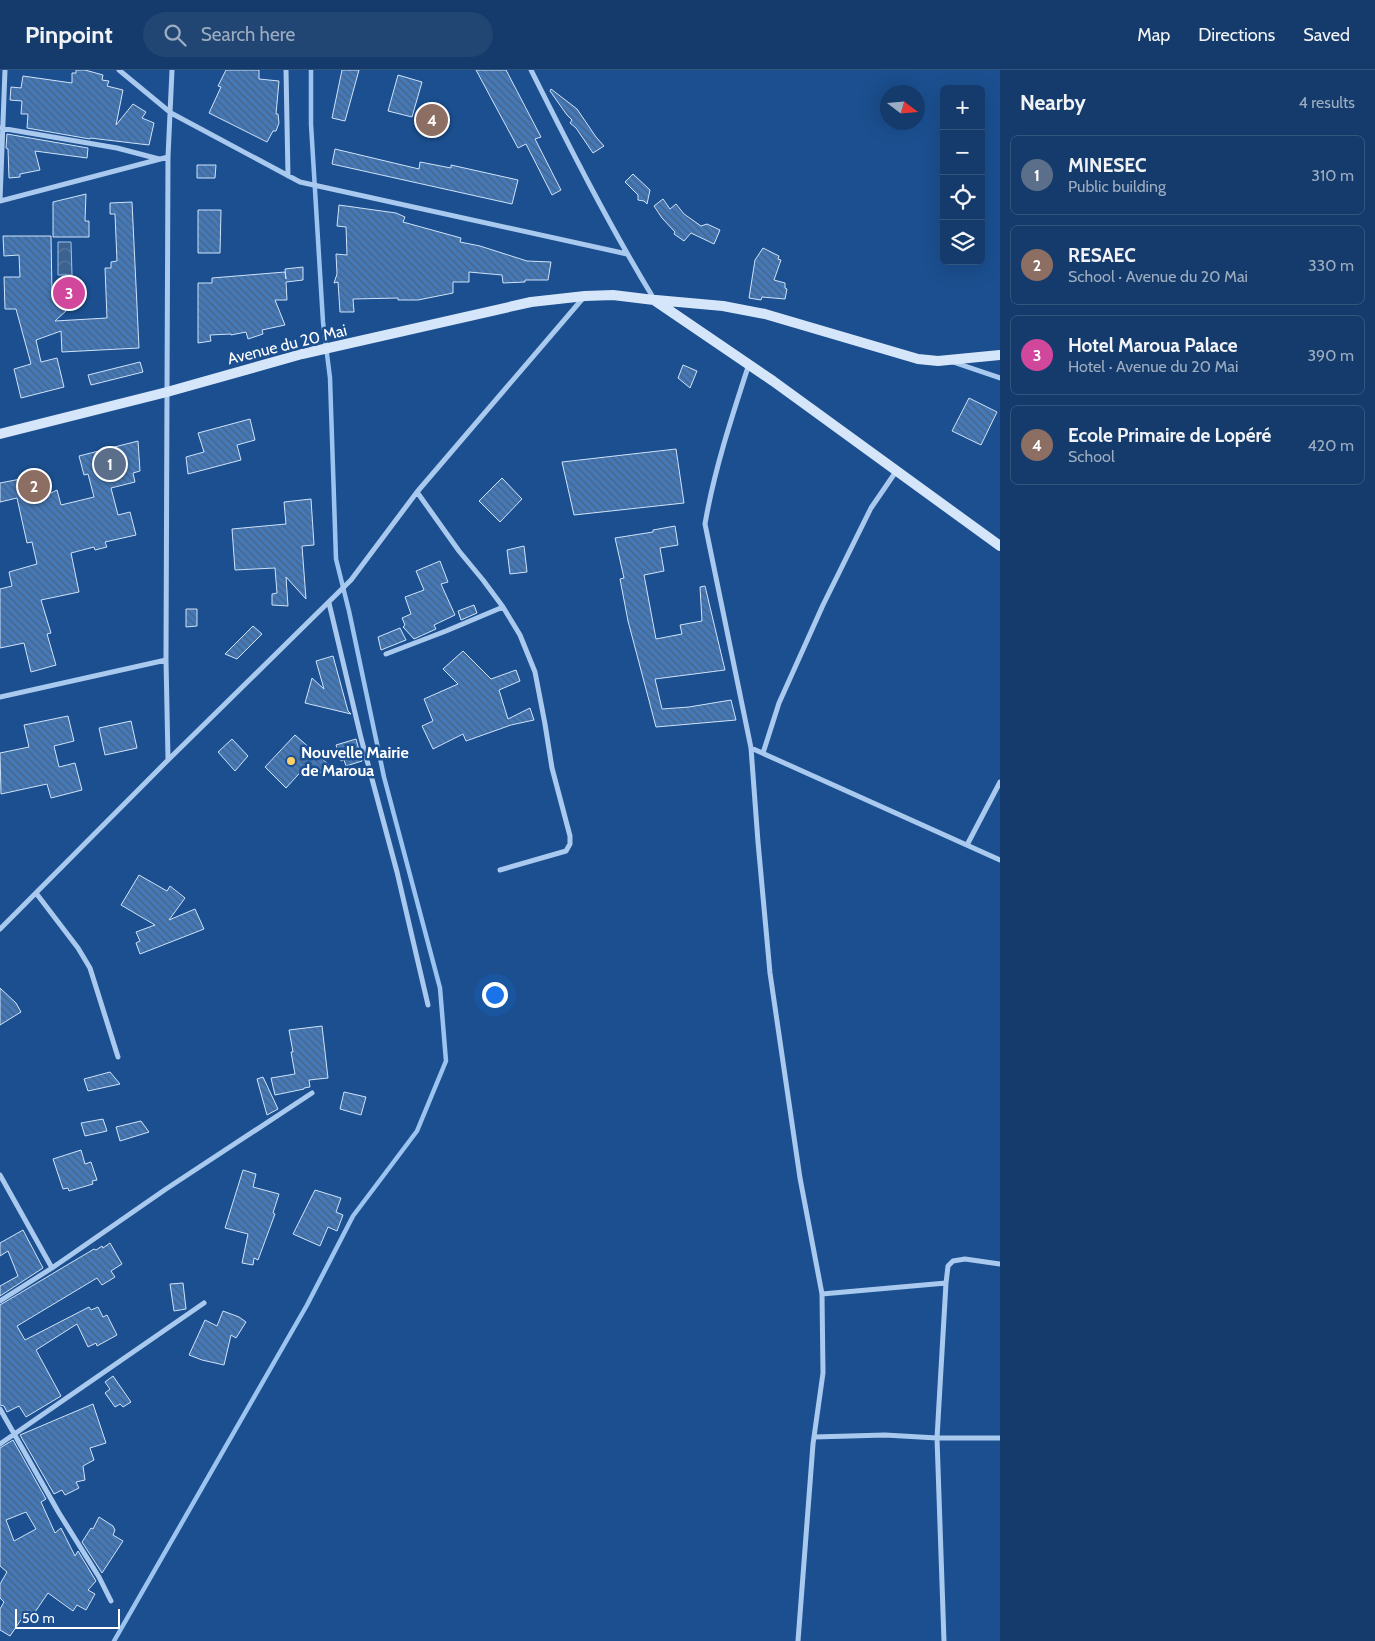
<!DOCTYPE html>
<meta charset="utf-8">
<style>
:root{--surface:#143b6b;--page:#214673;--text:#f1f3f6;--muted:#9dadc1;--line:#33557e;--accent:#ffd166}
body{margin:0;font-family:Cabin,sans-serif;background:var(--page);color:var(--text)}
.controls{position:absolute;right:15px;top:15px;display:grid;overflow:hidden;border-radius:8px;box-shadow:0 5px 20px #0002}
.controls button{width:45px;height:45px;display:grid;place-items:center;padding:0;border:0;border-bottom:1px solid var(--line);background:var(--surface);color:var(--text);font:25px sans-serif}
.compass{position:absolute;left:880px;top:15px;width:45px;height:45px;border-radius:50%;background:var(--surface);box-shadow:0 5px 20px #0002;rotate:106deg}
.scale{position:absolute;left:15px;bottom:12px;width:105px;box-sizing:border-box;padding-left:5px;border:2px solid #fff;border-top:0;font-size:14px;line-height:18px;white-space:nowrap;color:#fff;-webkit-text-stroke:4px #1b4f8f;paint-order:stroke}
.you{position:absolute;left:494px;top:924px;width:18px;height:18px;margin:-12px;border:4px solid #fff;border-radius:50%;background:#1a73e8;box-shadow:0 0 0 8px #1a73e833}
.badge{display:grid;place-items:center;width:32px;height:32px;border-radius:50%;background:var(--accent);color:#fff;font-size:16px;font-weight:700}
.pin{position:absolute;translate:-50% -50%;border:2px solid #fff;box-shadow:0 1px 5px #0006}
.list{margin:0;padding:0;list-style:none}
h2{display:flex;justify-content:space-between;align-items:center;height:65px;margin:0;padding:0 20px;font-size:21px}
h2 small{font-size:16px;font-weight:400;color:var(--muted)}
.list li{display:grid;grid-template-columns:32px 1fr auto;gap:15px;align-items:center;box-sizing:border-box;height:80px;margin:0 10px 10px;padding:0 10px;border:1px solid var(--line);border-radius:8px}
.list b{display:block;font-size:19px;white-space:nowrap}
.list p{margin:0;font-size:16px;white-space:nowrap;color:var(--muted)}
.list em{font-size:16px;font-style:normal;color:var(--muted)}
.icon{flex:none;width:28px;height:28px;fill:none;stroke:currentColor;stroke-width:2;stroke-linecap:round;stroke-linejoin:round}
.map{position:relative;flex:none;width:1000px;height:1571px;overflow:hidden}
header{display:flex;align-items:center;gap:30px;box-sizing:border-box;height:70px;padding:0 25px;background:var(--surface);border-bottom:1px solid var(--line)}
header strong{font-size:24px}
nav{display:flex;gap:28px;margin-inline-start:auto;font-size:18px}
.search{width:350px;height:45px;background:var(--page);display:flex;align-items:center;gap:12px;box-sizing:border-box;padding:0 18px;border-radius:28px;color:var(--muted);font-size:19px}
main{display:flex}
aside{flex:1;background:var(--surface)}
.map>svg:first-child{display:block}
.water{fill:url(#water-waves);stroke:#9cc4f0}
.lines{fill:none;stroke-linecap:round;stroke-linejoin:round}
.stream{stroke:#9cc4f0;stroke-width:4.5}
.building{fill:url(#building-back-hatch);stroke:#cfe3fa;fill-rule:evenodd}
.street{stroke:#a9c9ee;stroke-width:5}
.secondary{stroke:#d6e6fa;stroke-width:10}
.poi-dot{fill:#ffd166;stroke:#1b4f8f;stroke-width:2}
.labels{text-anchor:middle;stroke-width:5;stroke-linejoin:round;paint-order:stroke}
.street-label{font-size:16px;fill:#fff;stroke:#1b4f8f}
.poi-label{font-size:16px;font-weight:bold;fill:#fff;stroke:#1b4f8f;text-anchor:start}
</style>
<header>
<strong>Pinpoint</strong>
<div class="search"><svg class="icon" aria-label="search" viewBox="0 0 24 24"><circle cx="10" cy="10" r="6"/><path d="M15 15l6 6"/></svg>Search here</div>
<nav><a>Map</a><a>Directions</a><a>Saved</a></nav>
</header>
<main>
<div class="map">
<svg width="1000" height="1571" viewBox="0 0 1000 1571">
<defs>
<pattern id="water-waves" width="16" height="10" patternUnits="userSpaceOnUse" patternTransform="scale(1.25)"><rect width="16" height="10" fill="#3c6290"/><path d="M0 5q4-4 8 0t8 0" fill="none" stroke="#597aa1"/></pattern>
<pattern id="building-back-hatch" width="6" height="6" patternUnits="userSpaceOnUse" patternTransform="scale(1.25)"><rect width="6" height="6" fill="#4478b7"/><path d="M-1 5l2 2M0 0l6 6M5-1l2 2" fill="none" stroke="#486282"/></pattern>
</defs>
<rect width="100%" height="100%" fill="#1b4f8f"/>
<path class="water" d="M58,172H71L72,205H58Z"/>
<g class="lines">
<path class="stream" d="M114,1571L307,1235L353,1146L417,1061L446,991L440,918L384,707L349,541L336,489L330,308L323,252L311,54V0"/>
</g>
<path class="building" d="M76,0H85L103,5L102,10L109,11L107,16L123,20L116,55L133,34L146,42L142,48L154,53L149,75L90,68V69L27,58L28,44H21L22,31L10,30L11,17L21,18L23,6L72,13V3H76Z
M226,0H259V9L279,11L276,44H278L279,53L276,61H273L267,72L209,43L221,17L218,16Z
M342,0H359L345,51L332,48Z
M476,0H506L541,67L535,69L561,120L552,125L526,74L518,78Z
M398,5L422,12L412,47L388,41Z
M551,19L577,39L596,67L604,76L593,83L576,58L570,53L572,50L567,45L550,21Z
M7,64L88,78L87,88L35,81L40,100L20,104V107L9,108L8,79L6,78Z
M335,79L419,99L420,92L451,98V95L518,110L512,134L332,94Z
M197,95H216L215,108H197Z
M633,104L650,120L647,134L644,131L638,130V125L625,112Z
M86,124L85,151H89V167H53V132Z
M663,129L670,139L676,134L684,144L701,156L707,154L720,160L714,174L691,163L684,171L674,164L675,162L662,148L654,136Z
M132,132L139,278L62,282L61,261L36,270L41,292L57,288L64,317L21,328L14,299L31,294L16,239H5L4,207H20L19,185L4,186L3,166H51L52,223L71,215L77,216L81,222L79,229L55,251L107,248L105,198H111V192L117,191L115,144H110V133Z
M339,135L396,143L405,147L403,152L461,168L460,172L480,176L527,191L551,192L548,210H525V212L503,213L502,205L469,202V212H453V223L418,230H398V228L353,229L354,242H340L338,212L334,213L337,204L336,184L347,185L346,157L337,156Z
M198,140H221L220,183H198Z
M763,178L779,186L778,189L781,190L774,210L785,213V218L787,219L785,229L762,227L761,230L749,228L755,190Z
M303,197V210L286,212L287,230H275L285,255L262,260L263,264L248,269L246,262L231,265V264L210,265L211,271L198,273V213H212V208L285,202L286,209L285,199Z
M140,292L143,302L91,315L88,305Z
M683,295L697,301L690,318L678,308Z
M969,328L997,342L981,375L952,361Z
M250,349L255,370L237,375L241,390L188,404L186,387L204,382L198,363Z
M138,371L140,401L133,403L135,412L111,418L118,445L130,442L136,465L105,472L107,477L95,480L94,477L71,483L79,522L41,530L51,563L47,564L56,595L31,602L24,573L0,578V519L12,516L9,502L37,494L32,472L27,473L17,428L0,432V413L46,404L51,423L57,420L61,435L94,427L88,404L84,405L79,386Z
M676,379L684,433L574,445L562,392Z
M502,408L522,429L500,452L479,431Z
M311,429L314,475L302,476L306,529L286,507L288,536L272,535V524L277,523L275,498L235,500L232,459L286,454L284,432Z
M675,456L678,475L660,478L664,501L644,505L656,569L682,564L680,555L702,551L700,517L705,516L725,600L655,609L662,639L689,637L731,630L736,650L656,657L628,551L620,509L624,508L615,468L653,462V460Z
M524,476L527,502L510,504L507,480Z
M440,491L448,512L441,514L455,545L434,555L436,559L414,569L403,557L405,555L402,548L411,544L405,527L424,520L416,501Z
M474,535L477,543L461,550L458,541Z
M186,539H197V556L186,557Z
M253,556L262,564L237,589L225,584Z
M400,558L406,570L381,580L378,567Z
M463,581L491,609L516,600L520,611L499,620L508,649L530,638L534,650L511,655L466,671L463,664L433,679L422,656L433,651L424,629L458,614L443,599Z
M333,586L348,641L351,644L305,633L312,608L324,619L316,591Z
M68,646L74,671L54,676L59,697L75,693L82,720L51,728L47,714L1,724L0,683L29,677L24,655Z
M131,651L137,678L105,685L99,658Z
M295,665L329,695L321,703L316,698L312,702L306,696L286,718L265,697Z
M232,669L248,686L235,701L218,682Z
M356,669L362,691L346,696L344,690L341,691L336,675Z
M139,805L167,821L170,816L185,828L169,850L195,839L204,859L140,884L136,873L140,871L136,862L155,855L121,835Z
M0,918L16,933L21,942L0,955Z
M322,956L328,1008L309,1010L310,1017L304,1018V1019L275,1025L271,1008L295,1004L291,982H293L289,960Z
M110,1002L120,1014L88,1021L84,1009Z
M263,1007L278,1039L267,1045L257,1009Z
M344,1022L366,1027L361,1045L340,1039Z
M103,1049L107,1061L85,1066L81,1053Z
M141,1051L149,1062L120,1071L116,1057Z
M81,1080L85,1094L91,1092L97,1110L92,1111L93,1114L69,1121L68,1118L63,1119L53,1089Z
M243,1100L256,1104L253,1117L279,1124L273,1143L275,1144L258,1190L254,1188L253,1195L242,1193L248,1164L225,1158Z
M315,1120L341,1128L336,1142L343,1145L337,1161L328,1157L320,1176L293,1164Z
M23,1160L43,1198L0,1226V1216L18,1206L8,1181L0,1186V1173Z
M110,1173L122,1194L111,1201L115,1207L102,1215L97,1208L17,1256L25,1270L89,1237L91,1240L98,1237L103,1247L107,1245L117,1265L97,1276L96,1273L88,1277L77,1254L36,1280L61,1326L26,1347L19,1336L7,1342L4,1336L0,1335V1235L94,1179L96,1180L102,1176L103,1178Z
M183,1213L186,1239L174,1241L170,1214Z
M223,1241L239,1247L246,1252L236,1268L231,1265L224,1295L202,1290L189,1285L205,1250L217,1256Z
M113,1306L131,1332L123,1337L120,1334L115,1337L105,1323L110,1319L105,1312Z
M93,1334L106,1373L90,1378L94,1390L83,1396L85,1410L76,1412L79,1418L65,1425L62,1420L54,1424L20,1365Z
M13,1370L46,1429L41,1432L55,1463L61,1458L75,1486L78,1481L96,1511L88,1520L95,1524L86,1540L77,1535L73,1541L48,1523L33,1545L27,1541L10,1566L0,1560V1539L4,1532L0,1528V1514L7,1502L0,1496V1378ZM26,1442L36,1459L14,1471L6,1450Z
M99,1447L113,1456L115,1460L113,1465L123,1471L102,1503L82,1472L91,1458L93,1459Z"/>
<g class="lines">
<path class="street" d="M119,0L171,43L300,112L627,184
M286,0L288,106
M531,0C570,78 609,155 654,229
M0,58L117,78L159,89
M0,130L5,0
M0,131L168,87
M953,292L1000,308
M749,294C732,346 714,401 705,454L751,678L758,772L770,903L800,1108L822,1224L823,1303L813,1374L798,1571
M417,422L459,481L483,510L503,537L520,565L535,602L545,654L552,698L570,766V774L566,781L500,800
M329,533L361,668L397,802L428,935
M386,584L446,561L503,537
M0,627L166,590
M751,678L1000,790
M763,683L779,633L823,535L871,438L897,400
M168,689L166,590L167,322L168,87L172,0
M967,775L1000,712
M36,823L78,878L90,898L118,987
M0,859L168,690L351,510L417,422L584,227
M0,1105L52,1198
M822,1224L946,1213
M0,1231L52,1198L166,1119L312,1023
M0,1339L59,1443L99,1507L111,1531
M814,1367L885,1365L937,1368H1000
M0,1374L204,1233
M944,1571L937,1368L946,1213L948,1196L953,1191L965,1189L1000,1194"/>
<path class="secondary" d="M656,230L723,236L765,244L918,289L938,291L1000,285
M0,364L167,322L302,284L531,232L585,226L613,225L654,230L773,311L1000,476"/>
</g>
<circle class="poi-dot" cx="291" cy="691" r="5"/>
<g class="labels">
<g class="street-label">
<text transform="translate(287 274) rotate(-14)" y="6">Avenue du 20 Mai</text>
</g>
<g class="poi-label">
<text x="301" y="688">Nouvelle Mairie<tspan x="301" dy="18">de Maroua</tspan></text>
</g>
</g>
</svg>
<div class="controls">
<button>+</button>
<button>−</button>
<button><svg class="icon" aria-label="locate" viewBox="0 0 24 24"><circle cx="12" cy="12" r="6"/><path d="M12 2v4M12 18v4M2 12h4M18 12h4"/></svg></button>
<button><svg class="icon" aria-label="layers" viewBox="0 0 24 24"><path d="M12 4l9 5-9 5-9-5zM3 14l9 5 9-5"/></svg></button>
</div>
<svg class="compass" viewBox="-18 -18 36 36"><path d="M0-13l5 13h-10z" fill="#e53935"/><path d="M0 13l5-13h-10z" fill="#9dadc1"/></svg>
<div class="scale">50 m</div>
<div class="you"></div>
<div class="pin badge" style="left:110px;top:394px;background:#5c6f8a">1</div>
<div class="pin badge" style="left:34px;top:416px;background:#8d6e63">2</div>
<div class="pin badge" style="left:69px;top:223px;background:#d1479c">3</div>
<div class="pin badge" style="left:432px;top:50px;background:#8d6e63">4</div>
</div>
<aside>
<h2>Nearby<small>4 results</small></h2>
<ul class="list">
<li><span class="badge" style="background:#5c6f8a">1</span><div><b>MINESEC</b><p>Public building</p></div><em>310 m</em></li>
<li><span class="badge" style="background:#8d6e63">2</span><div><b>RESAEC</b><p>School · Avenue du 20 Mai</p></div><em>330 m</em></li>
<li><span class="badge" style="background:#d1479c">3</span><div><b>Hotel Maroua Palace</b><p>Hotel · Avenue du 20 Mai</p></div><em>390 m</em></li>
<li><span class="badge" style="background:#8d6e63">4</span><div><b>Ecole Primaire de Lopéré</b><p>School</p></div><em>420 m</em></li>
</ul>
</aside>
</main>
